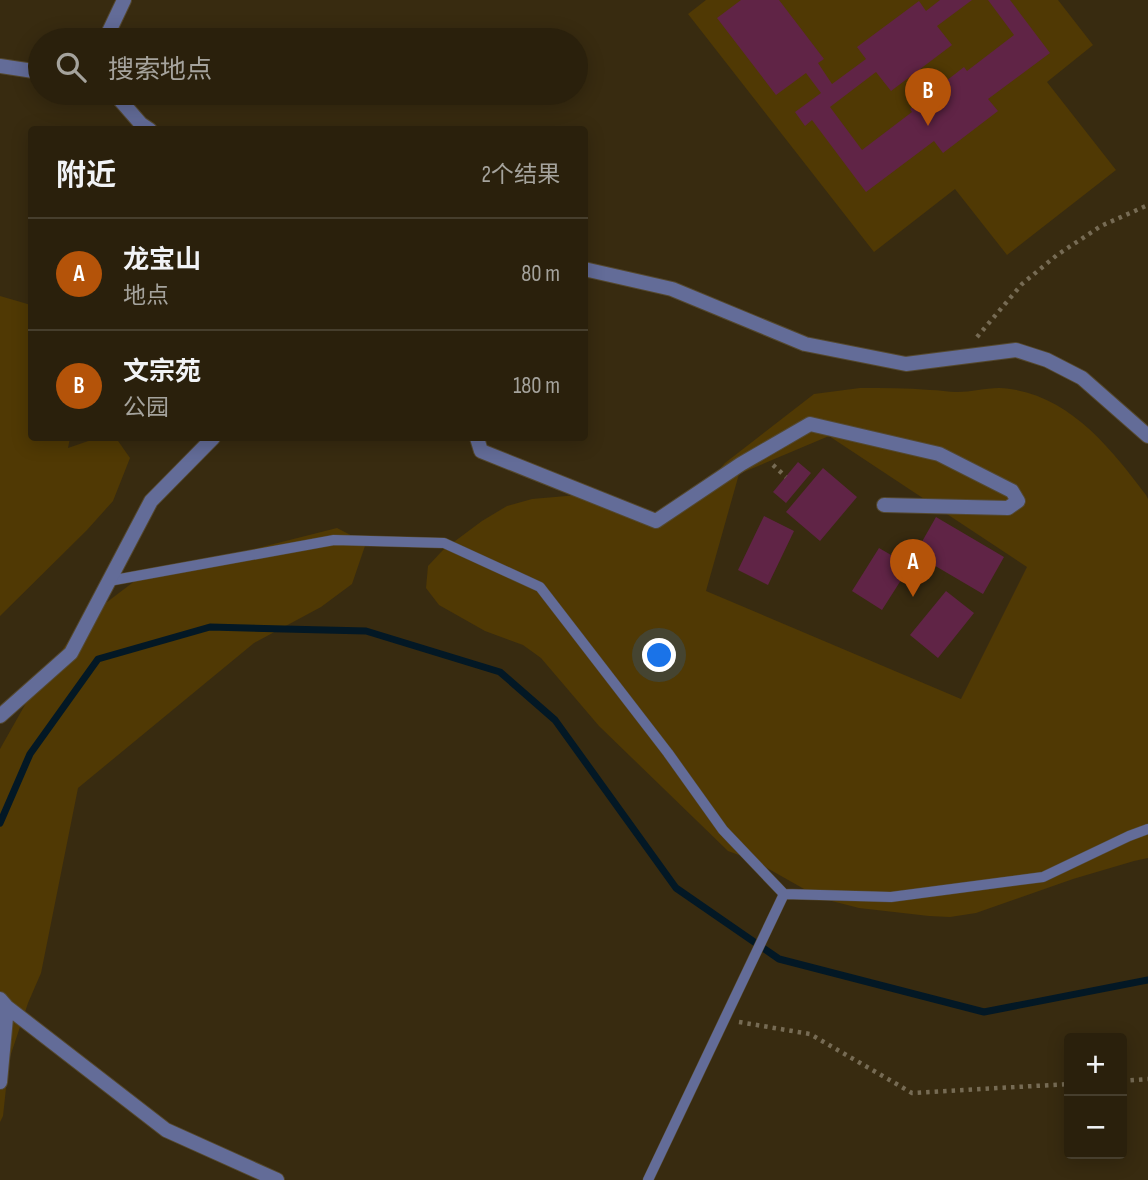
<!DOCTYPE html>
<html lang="zh">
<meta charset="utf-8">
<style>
:root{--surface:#2a200c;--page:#322815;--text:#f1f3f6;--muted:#a5a39d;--line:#463e2d;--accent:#b45309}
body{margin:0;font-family:"Sofia Sans Condensed","Noto Sans SC",sans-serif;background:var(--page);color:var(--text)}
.controls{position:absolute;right:21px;bottom:21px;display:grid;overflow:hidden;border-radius:7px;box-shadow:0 4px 18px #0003}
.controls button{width:63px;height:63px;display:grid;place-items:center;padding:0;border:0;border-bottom:2px solid var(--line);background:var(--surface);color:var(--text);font:35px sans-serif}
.you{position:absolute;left:660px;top:656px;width:24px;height:24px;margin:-18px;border:5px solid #fff;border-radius:50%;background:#1a73e8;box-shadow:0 0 0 10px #1a73e833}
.badge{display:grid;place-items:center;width:46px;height:46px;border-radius:50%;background:var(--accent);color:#fff;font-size:23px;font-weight:700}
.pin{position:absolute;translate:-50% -58px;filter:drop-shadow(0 2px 4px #0008)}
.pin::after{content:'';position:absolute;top:37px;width:24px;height:21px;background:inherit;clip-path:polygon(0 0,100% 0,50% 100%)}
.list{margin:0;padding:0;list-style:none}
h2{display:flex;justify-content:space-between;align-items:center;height:91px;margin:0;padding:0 28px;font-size:30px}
h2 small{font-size:23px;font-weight:400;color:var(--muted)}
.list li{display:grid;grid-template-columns:46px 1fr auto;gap:21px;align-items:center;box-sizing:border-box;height:112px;padding:0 28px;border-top:2px solid var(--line)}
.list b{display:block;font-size:26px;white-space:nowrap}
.list p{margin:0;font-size:23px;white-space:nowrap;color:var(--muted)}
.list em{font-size:23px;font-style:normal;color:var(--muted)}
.icon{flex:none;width:38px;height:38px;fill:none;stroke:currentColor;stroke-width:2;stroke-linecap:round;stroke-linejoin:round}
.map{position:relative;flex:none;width:1148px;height:1180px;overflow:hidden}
.search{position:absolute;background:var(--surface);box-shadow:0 4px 18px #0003;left:28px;top:28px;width:560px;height:77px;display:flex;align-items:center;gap:18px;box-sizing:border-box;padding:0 24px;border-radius:38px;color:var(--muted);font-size:26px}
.panel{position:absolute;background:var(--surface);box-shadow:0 4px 18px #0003;left:28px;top:126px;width:560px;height:315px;border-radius:7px}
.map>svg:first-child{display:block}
.green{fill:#503904;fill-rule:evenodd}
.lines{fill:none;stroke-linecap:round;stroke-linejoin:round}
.stream{stroke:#031825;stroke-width:7}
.building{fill:#602446}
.service-casing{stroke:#54482f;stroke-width:11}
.minor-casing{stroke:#54482f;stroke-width:16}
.tertiary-casing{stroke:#54482f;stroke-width:16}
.path{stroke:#766b54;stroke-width:4.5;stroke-dasharray:3.5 5;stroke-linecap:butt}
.service{stroke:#636c98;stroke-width:10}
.minor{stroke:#636c98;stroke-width:14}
.tertiary{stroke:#636c98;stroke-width:14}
</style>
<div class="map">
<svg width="1148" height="1180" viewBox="0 0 1148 1180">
<rect width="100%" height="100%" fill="#382b10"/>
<path class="green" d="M706,0H1058L1093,45L1047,82L1116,170L1007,255L955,189L874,252L688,14Z
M0,296L31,305L32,438H70L68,448L97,438H116L130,458L113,501L87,530L0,616Z
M860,388C883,388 906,388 930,390C939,390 948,392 957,392C971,392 985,388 999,388C1066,391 1110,447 1146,495L1148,499V858L1134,861L1073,879L976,913L950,917L929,916L859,908L820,898L767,868L747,858L728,851L599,726L541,658L523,645L485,631L439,605L426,588L428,566L443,550L482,521L507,506L532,499L578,495L652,523L711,479L725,463L814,394ZM829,436L1027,567L961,699L706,591L739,474Z
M337,528L366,543L352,584L321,607L254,643L78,788L41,973L28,1003L9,1060L3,1116L0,1122V749L26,703L82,621L144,574L230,555Z"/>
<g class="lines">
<path class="stream" d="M0,823L30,754L98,659L210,627L366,631L500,672L555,720L676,888L779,959L984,1012L1148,980"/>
</g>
<path class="building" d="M741,0H779L824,59L818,63L832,84L866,59L857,47L919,1L926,11L940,0H972L937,26L952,45L891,91L876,72L830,107L862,150L912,112L910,109L964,67L967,71L1014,35L988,0H1010L1050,53L988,99L998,111L943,153L934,141L866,192L812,120L805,126L795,112L821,93L806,73L776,95L717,18Z
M798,462L811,473L786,503L773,492Z
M823,468L857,497L820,541L786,512Z
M764,516L794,531L768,585L738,570Z
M936,517L1004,557L983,594L915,554Z
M879,548L910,566L882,610L852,591Z
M946,591L974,613L938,658L910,635Z"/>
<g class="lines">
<g class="service-casing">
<path id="service" d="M109,581L334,540L444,543L540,587L668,753L723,830L784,894L891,897L1043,877L1129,836L1148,829
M648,1180L784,894"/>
</g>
<g class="minor-casing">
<path id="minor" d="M0,66L40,72
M584,269L672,289L805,344L906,364L1016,350L1047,360L1082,378L1148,436
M477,438L481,451L656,521L741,464L810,424L939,454L1012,491L1018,501L1008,508L884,505
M0,999L7,1007L166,1130L277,1180
M0,1082L7,1007"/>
</g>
<g class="tertiary-casing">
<path id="tertiary" d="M105,40L124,0
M114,93L141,124L150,130
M0,716L71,653L151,501L213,438"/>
</g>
<path class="path" d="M977,337L1022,284L1057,255L1101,226L1148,205
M773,465L786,477
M739,1022L810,1034L912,1093L1069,1084
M1122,1081L1148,1079"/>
<use href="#service" class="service"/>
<use href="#minor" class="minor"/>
<use href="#tertiary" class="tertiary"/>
</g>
</svg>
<div class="controls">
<button>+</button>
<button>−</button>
</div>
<div class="you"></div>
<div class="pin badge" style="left:913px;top:597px">A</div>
<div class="pin badge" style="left:928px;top:126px">B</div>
<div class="search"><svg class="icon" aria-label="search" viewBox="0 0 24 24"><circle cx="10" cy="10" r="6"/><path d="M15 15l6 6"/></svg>搜索地点</div>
<section class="panel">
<h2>附近<small>2个结果</small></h2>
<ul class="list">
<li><span class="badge">A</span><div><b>龙宝山</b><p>地点</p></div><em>80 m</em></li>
<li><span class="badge">B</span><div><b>文宗苑</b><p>公园</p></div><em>180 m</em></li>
</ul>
</section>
</div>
